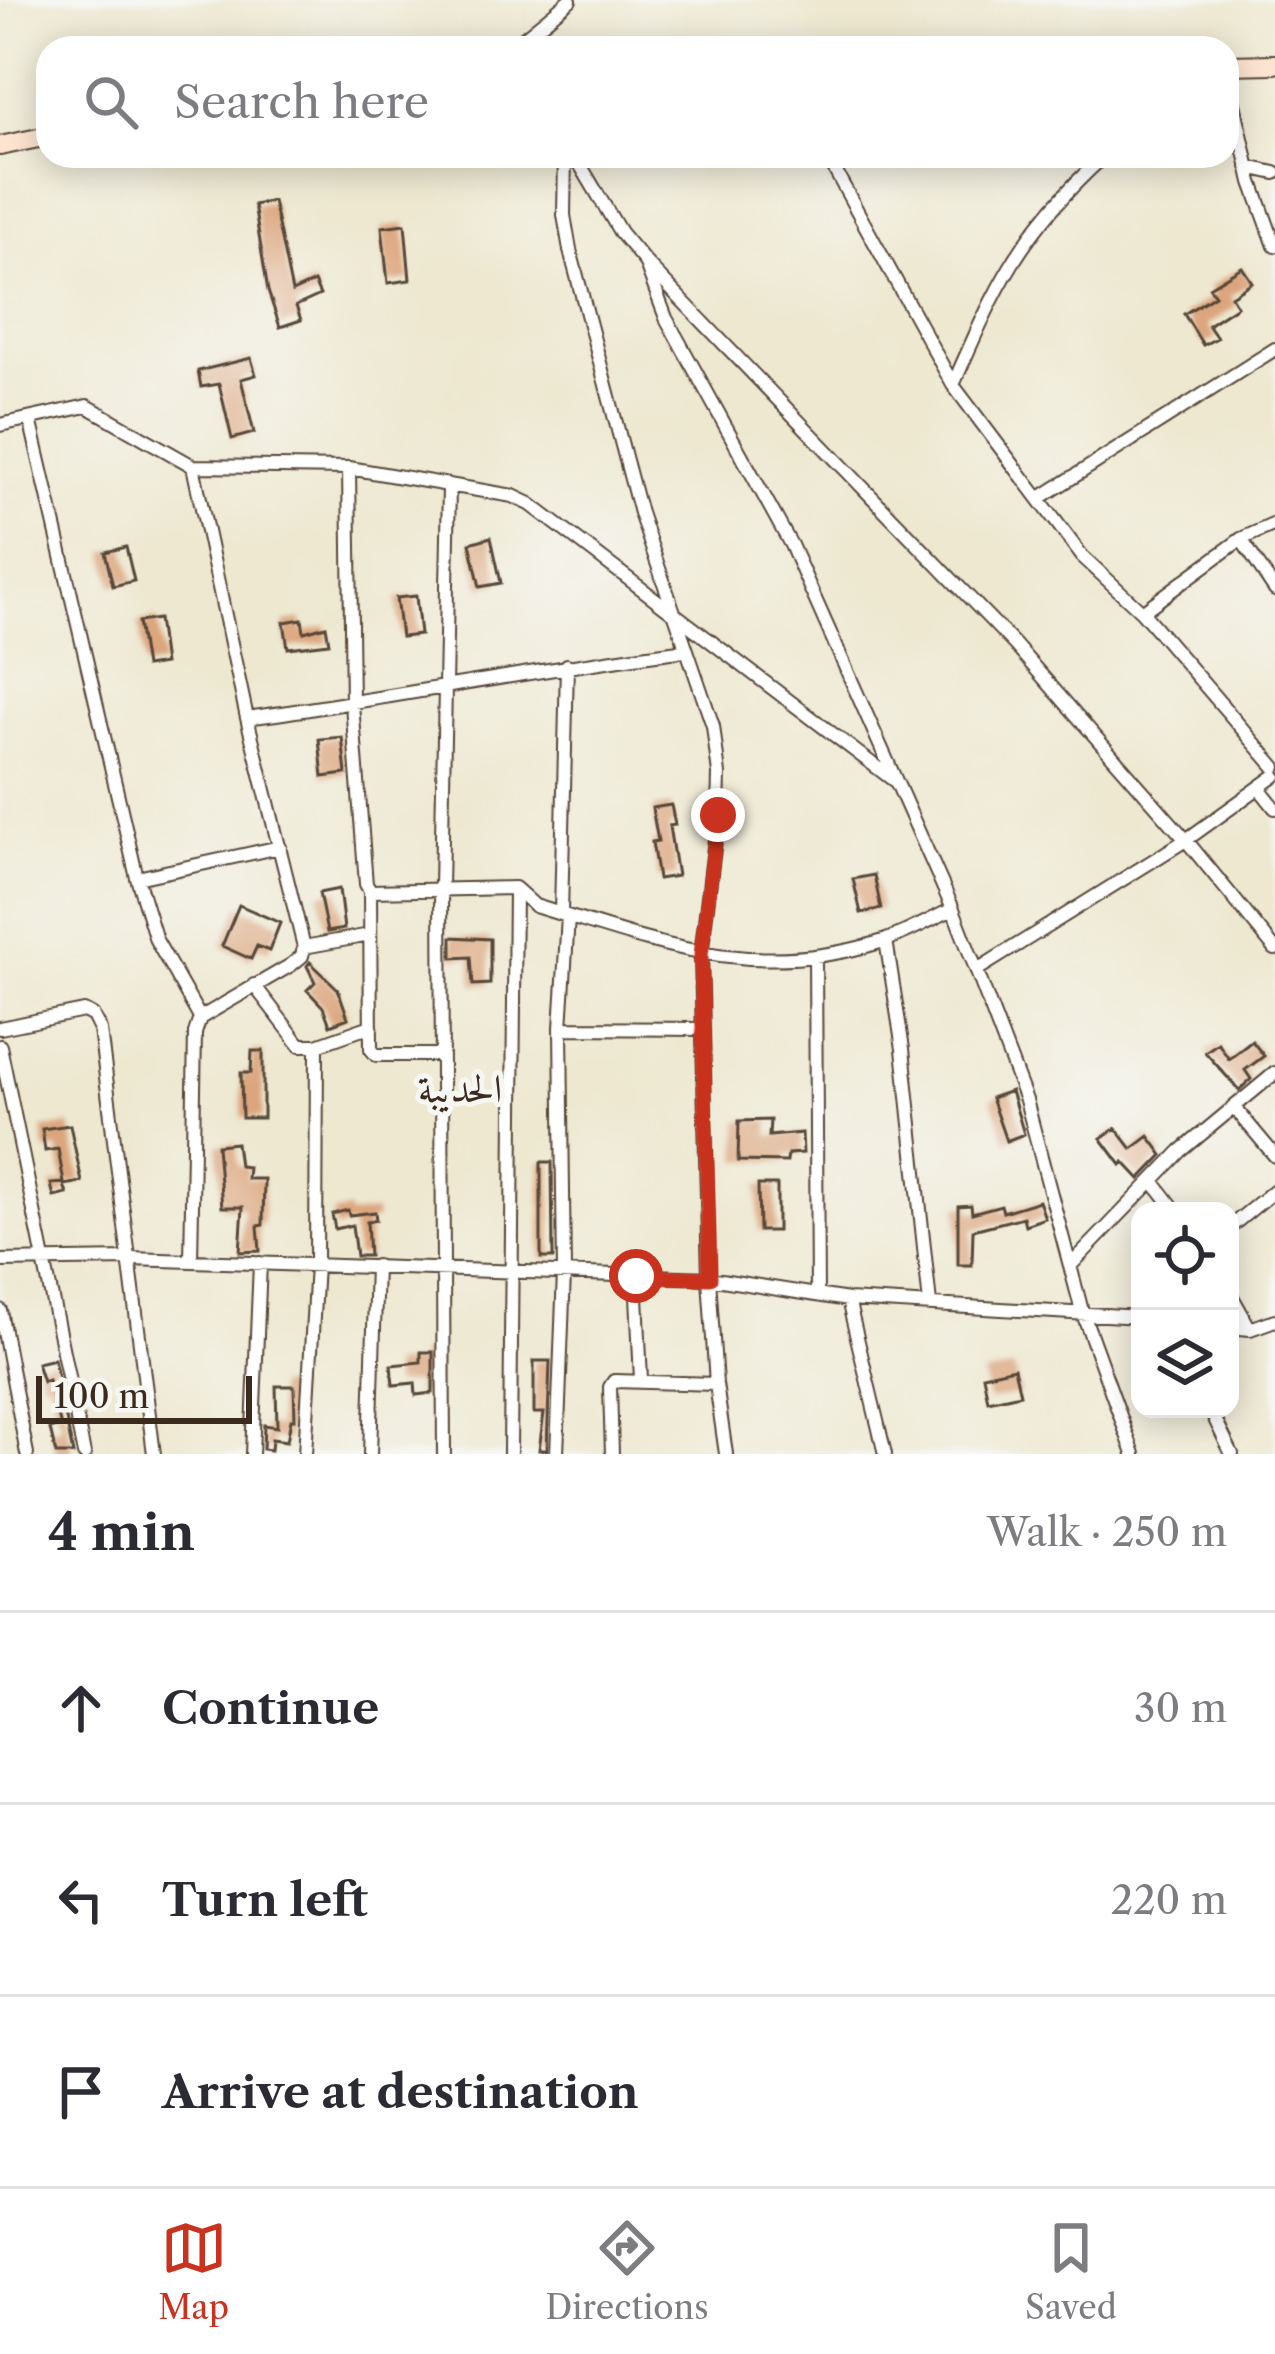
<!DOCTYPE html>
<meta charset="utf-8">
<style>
:root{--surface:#fff;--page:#f7f7f7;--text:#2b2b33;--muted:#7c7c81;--line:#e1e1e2;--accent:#c8321e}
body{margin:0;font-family:"Libre Caslon Text",Amiri,serif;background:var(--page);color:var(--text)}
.controls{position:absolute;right:36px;bottom:36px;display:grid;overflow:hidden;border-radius:24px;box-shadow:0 6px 30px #0003}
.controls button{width:108px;height:108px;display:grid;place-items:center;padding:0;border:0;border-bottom:3px solid var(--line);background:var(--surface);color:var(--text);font:60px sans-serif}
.scale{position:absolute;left:36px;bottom:30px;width:216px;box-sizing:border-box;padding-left:12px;border:6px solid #3b2a1e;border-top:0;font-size:33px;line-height:42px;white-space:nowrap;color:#3b2a1e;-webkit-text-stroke:9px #f6f6f2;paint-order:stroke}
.stop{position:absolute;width:36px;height:36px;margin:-27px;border:9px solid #c8321e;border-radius:50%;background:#fff}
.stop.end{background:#c8321e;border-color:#fff;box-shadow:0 3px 12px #0008}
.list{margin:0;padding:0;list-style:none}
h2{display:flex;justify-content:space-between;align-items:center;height:156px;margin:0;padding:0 48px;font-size:51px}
h2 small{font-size:39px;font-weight:400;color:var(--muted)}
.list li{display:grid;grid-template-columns:78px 1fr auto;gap:36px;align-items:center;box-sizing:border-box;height:192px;padding:0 48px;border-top:3px solid var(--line)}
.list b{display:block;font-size:45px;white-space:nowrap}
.list em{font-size:39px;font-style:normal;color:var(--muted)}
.icon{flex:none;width:66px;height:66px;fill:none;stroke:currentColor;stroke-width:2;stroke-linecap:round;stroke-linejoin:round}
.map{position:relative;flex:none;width:1275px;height:1454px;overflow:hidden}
.search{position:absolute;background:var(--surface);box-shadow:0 6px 30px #0003;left:36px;right:36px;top:36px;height:132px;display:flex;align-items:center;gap:30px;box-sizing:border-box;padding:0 42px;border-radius:36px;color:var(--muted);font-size:45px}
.sheet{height:732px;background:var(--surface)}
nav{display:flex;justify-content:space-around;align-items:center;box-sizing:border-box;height:168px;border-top:3px solid var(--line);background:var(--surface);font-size:33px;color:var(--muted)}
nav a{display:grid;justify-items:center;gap:6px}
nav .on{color:var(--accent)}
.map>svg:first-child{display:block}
.building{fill:#dca57d}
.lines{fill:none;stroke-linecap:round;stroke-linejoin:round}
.street-casing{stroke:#564639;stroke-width:16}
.secondary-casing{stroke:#564639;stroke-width:22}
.street{stroke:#fff;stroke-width:12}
.secondary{stroke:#fde4d1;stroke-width:18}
.route{stroke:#c8321e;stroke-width:15}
.labels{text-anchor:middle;stroke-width:10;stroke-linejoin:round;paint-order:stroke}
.quarter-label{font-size:39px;fill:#3b2a1e;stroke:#f6f6f2}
</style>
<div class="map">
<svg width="1275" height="1454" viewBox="0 0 1275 1454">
<rect width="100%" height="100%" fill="#f6f6f2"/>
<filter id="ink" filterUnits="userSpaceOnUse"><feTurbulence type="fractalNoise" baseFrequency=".00833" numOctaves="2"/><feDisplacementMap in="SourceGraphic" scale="24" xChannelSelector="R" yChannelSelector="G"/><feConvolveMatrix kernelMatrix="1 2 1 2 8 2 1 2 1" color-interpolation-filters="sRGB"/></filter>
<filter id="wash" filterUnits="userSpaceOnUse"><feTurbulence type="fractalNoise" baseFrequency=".004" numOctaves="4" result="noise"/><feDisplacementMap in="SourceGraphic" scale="48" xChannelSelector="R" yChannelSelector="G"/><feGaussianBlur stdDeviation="2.7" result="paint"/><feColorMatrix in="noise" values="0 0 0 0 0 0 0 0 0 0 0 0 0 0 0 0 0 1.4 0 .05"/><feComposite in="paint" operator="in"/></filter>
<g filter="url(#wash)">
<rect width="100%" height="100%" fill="#eee8d0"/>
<g id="blocks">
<path class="building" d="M273,201L292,292L314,282L320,295L296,306L301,320L280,327L268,291L254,205Z
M405,224L410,280L388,283L382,227Z
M1242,267L1252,282L1231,296L1237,306L1208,325L1217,338L1203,345L1184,314L1215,295L1209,287Z
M251,358L256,375L241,379L254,433L232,439L219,384L201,387L198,371Z
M491,537L501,583L480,587L470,543Z
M126,547L134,581L113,586L105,552Z
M416,596L420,635L401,637L396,598Z
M158,619L164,664L145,667L138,622Z
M302,619L304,632L326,626L329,643L288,648L284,622Z
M342,737L346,774L323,777L319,739Z
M671,805L675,825L669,826L677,876L658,879L652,842L658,841L652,808Z
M874,875L881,909L861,913L853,879Z
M339,889L344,929L327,932L319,893Z
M239,905L280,923L269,951L257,946L251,959L222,946Z
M452,937L490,939V984L473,985L471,957L452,958Z
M310,962L338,989L348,1018L330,1025L323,1007L307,990L315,982L307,966Z
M1252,1041L1264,1056L1245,1070L1251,1079L1239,1090L1205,1052L1218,1043L1229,1059Z
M252,1051H263V1118H242L241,1073H251Z
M1011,1091L1024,1134L1006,1141L991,1098Z
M770,1120L769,1136L802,1133L803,1153L788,1154L787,1162L738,1161L739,1121Z
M70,1125L82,1182L64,1185L67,1194L54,1197L51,1184L64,1183L58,1149L45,1151L42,1129Z
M1116,1128L1132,1149L1149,1136L1163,1155L1140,1179L1124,1162L1121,1165L1101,1138Z
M236,1143L239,1166L248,1167L247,1179H264L263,1225L258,1226L260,1251L240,1252L243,1207H222L217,1145Z
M541,1162H552L553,1258H541Z
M758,1185H777V1231H759Z
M1039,1201L1045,1218L1025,1225L1023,1217L973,1230L972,1265H958V1206L971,1205L972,1213L1001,1205L1003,1212Z
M348,1210L349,1215L375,1212L376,1220L367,1222L369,1256H356L352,1225L335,1229L332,1214Z
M421,1352H433V1393L416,1395L415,1383L393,1385L391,1365L421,1362Z
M54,1359L73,1454H56L50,1429L61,1426L48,1380L43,1382L37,1363Z
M534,1361H550L547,1450H539L544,1413H534Z
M1014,1368L1020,1394L988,1401L983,1375Z
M276,1386H294L295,1419H291L287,1441L272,1439L271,1450L263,1449L264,1425L277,1427Z"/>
</g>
</g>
<g filter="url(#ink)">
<use href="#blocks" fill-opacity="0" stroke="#564639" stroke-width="3"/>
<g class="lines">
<g class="street-casing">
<path id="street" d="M511,48L570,0
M1227,73L1252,182L1275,246
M565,156L564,215L570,250L640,513L713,726L719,774L718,815L701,955L709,1278L716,1384L726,1454
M575,156L620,232L645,262L1014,644L1186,840L1275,949
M827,156L953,385L1082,556L1142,612L1275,767
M1248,167L1275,173
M645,262L666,318L791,545L953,909L1026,1100L1082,1311L1134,1454
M953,385C997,285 1021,231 1104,156
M30,419L137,878L156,940L200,1018
M0,425L87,406L193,466L349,468L513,496L530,504L896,782
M193,466L247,718L304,947
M349,468L352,704L366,884L370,891L371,1049L376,1055H441
M1040,498L1275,349
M1241,539L1275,590
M1142,612L1241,539L1275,524
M247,718C394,698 539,668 687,650
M1259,788L1275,808
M137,878L280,847
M370,891L515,888L535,906C656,943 749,981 877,943C904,935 929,920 953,909
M561,914L567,665
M886,940L903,1049L930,1304
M815,956L817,1295
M977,970L1186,840L1275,776
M254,985L300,1045H317L371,1026
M0,1028L84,1011L93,1016L100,1030L154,1454
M561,1028L703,1029
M0,1046L84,1454
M1234,1107L1275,1156
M1153,1181L1176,1211
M1230,1227L1275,1190
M0,1261L130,1259L709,1278L848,1300L1140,1317
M191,1261L195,1033L200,1018L291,965L302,956L304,947L370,935
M1070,1266L1181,1151L1275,1073
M636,1275L641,1380
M1230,1293L1250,1329
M848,1300L885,1454
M0,1310L27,1454
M1230,1327L1250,1329L1275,1320
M1210,1409L1232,1454
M252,1454L260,1263
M305,1454L316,1265L317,1045
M370,1454L376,1266
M444,1454L441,887L449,487
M510,1454L515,888
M557,1454L564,1273L561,1028L568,917
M612,1454L610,1387L614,1381L716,1384"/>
</g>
<g class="secondary-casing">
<path id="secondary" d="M1227,65L1275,64
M0,146L48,136"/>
</g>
<use href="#street" class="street"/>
<use href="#secondary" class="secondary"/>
</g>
</g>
<g class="lines" filter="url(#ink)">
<path class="route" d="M636,1276L710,1278L701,955L718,815"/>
</g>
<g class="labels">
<g class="quarter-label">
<text x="460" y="1102">الحديبة</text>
</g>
</g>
</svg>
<div class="controls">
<button><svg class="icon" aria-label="locate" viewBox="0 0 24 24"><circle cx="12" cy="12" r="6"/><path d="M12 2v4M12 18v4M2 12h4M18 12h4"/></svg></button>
<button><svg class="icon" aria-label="layers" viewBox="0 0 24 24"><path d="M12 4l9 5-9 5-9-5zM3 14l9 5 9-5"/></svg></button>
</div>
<div class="scale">100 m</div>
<div class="stop" style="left:636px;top:1276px"></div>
<div class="stop end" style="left:718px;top:815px"></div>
<div class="search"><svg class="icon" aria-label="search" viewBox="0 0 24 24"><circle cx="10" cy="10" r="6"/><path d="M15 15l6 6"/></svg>Search here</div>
</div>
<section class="sheet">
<h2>4 min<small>Walk · 250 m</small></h2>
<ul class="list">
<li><svg class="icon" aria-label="ahead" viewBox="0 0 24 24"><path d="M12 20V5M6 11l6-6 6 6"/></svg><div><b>Continue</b></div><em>30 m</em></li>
<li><svg class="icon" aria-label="left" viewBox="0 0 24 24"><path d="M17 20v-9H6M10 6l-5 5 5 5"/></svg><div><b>Turn left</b></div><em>220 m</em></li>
<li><svg class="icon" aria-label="arrive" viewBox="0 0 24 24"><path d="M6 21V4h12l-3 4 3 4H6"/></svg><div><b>Arrive at destination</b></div></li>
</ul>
</section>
<nav>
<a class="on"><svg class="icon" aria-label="map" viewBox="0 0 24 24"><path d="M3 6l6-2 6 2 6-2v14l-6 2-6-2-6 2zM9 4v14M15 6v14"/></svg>Map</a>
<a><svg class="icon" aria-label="directions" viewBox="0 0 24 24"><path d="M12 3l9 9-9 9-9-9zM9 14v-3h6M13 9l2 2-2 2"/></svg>Directions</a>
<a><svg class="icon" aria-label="saved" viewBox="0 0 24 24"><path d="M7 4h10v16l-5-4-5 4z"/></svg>Saved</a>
</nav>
